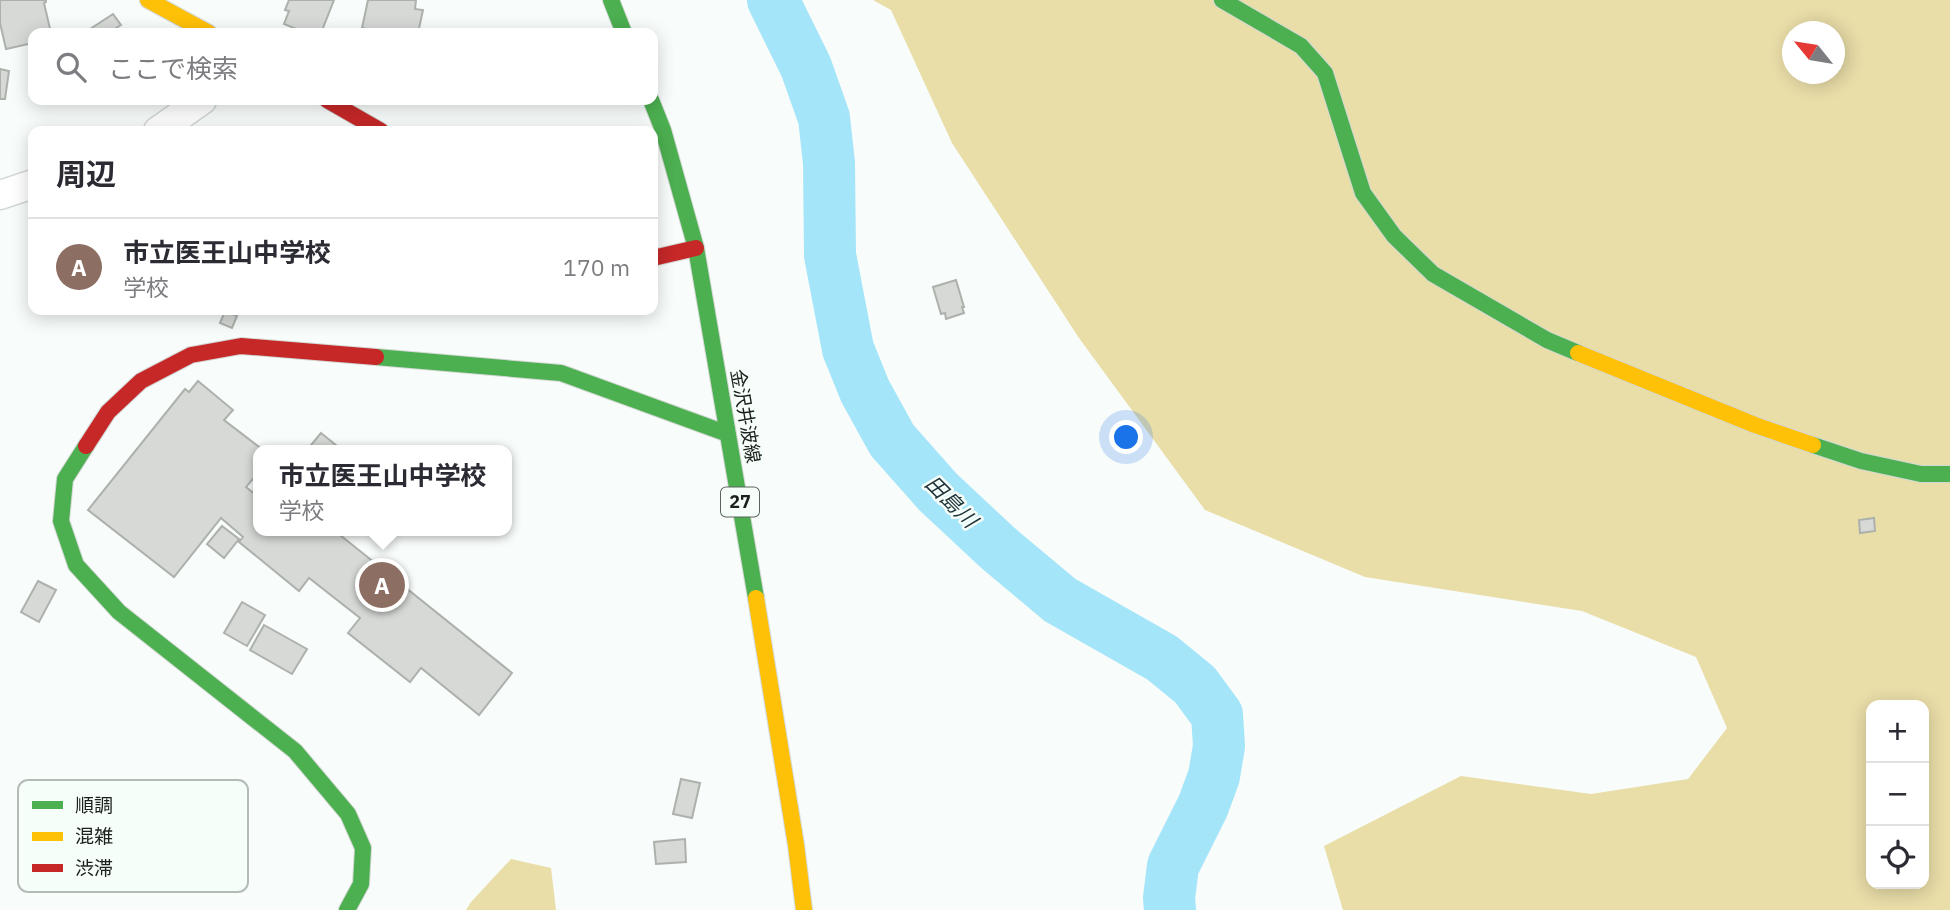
<!DOCTYPE html>
<html lang="ja">
<meta charset="utf-8">
<style>
:root{--surface:#fff;--page:#f7f7f7;--text:#2b2b33;--muted:#7c7c81;--line:#e1e1e2;--accent:#686e6a}
body{margin:0;font-family:"IBM Plex Sans","Noto Sans JP",sans-serif;background:var(--page);color:var(--text)}
.controls{position:absolute;right:21px;bottom:21px;display:grid;overflow:hidden;border-radius:14px;box-shadow:0 4px 18px #0003}
.controls button{width:63px;height:63px;display:grid;place-items:center;padding:0;border:0;border-bottom:2px solid var(--line);background:var(--surface);color:var(--text);font:35px sans-serif}
.compass{position:absolute;left:1782px;top:21px;width:63px;height:63px;border-radius:50%;background:var(--surface);box-shadow:0 4px 18px #0003;rotate:300deg}
.you{position:absolute;left:1127px;top:438px;width:24px;height:24px;margin:-18px;border:5px solid #fff;border-radius:50%;background:#1a73e8;box-shadow:0 0 0 10px #1a73e833}
.badge{display:grid;place-items:center;width:46px;height:46px;border-radius:50%;background:var(--accent);color:#fff;font-size:23px;font-weight:700}
.pin{position:absolute;translate:-50% -50%;border:4px solid #fff;box-shadow:0 2px 7px #0006}
.popup{position:absolute;left:253px;top:445px;width:259px;height:91px;box-sizing:border-box;display:grid;place-content:center;border-radius:14px;background:var(--surface);filter:drop-shadow(0 2px 5px #0005);font-size:23px;white-space:nowrap;color:var(--muted)}
.popup b{font-size:26px;color:var(--text)}
.popup::after{content:'';position:absolute;left:50%;top:100%;margin-left:-14px;border:14px solid transparent;border-top-color:var(--surface)}
.list{margin:0;padding:0;list-style:none}
h2{display:flex;justify-content:space-between;align-items:center;height:91px;margin:0;padding:0 28px;font-size:30px}
h2 small{font-size:23px;font-weight:400;color:var(--muted)}
.list li{display:grid;grid-template-columns:46px 1fr auto;gap:21px;align-items:center;box-sizing:border-box;height:98px;padding:0 28px;border-top:2px solid var(--line)}
.list b{display:block;font-size:26px;white-space:nowrap}
.list p{margin:0;font-size:23px;white-space:nowrap;color:var(--muted)}
.list em{font-size:23px;font-style:normal;color:var(--muted)}
.icon{flex:none;width:38px;height:38px;fill:none;stroke:currentColor;stroke-width:2;stroke-linecap:round;stroke-linejoin:round}
.map{position:relative;flex:none;width:1950px;height:910px;overflow:hidden}
.search{position:absolute;background:var(--surface);box-shadow:0 4px 18px #0003;left:28px;top:28px;width:630px;height:77px;display:flex;align-items:center;gap:18px;box-sizing:border-box;padding:0 24px;border-radius:14px;color:var(--muted);font-size:26px}
.panel{position:absolute;background:var(--surface);box-shadow:0 4px 18px #0003;left:28px;top:126px;width:630px;height:189px;border-radius:14px}
.map>svg:first-child{display:block}
.forest{fill:#e9dda8;fill-rule:evenodd}
.lines{fill:none;stroke-linecap:round;stroke-linejoin:round}
.river{stroke:#a5e5f9;stroke-width:52}
.building{fill:#d6d9d5;stroke:#adb1ac;stroke-width:2}
.street-casing{stroke:#d3d8d5;stroke-width:31}
.fast-casing{stroke:#d3d8d5;stroke-width:18}
.slow-casing{stroke:#d3d8d5;stroke-width:18}
.jam-casing{stroke:#d3d8d5;stroke-width:18}
.street{stroke:#fefffe;stroke-width:28}
.fast{stroke:#4caf50;stroke-width:16}
.slow{stroke:#ffc107;stroke-width:16}
.jam{stroke:#c62828;stroke-width:16}
.labels{text-anchor:middle;stroke-width:5;stroke-linejoin:round;paint-order:stroke}
.shield{fill:#f6fef9;stroke:#5d645f;stroke-width:2}
.shield-label{font-size:18px;font-weight:bold;fill:#1b221d}
.street-label{font-size:19px;fill:#1b221d;stroke:#f6fef9}
.water-label{font-size:21px;font-style:italic;fill:#1c3138;stroke:#f6fef9}
.key{fill:#f6fef9;stroke:#b4bcb7;stroke-width:2}
.key-label{font-size:19px;fill:#1b221d}
</style>
<div class="map">
<svg width="1950" height="910" viewBox="0 0 1950 910">
<rect width="100%" height="100%" fill="#f8fcfa"/>
<path class="forest" d="M873,0H1950V910H1343L1324,846L1461,776L1591,794L1688,779L1727,728L1696,657L1582,611L1365,577L1205,510L1079,338L952,143L891,10ZM1792,32H1834V74H1792ZM1871,705H1924V884H1871Z
M511,859L551,868L556,910H466L471,902Z"/>
<g class="lines">
<path class="river" d="M773,0L806,67L824,118L829,163L830,255L848,349L865,391L892,440L938,492L998,548L1060,600L1162,658L1195,685L1217,715L1219,746L1214,776L1203,806L1173,866L1169,898L1170,910"/>
</g>
<path class="building" d="M0,0H46V2L44,3L51,33H33V43L6,49L0,23Z
M289,0H334L321,33H306L284,24L289,11L285,10Z
M368,0H416L415,9L423,10L418,33H390L362,28Z
M113,14L121,25L108,33H84Z
M0,69L9,71L5,99H0Z
M956,280L964,307H962L964,313L946,319L945,313L941,314L933,287Z
M225,311L237,316L232,328L220,323Z
M198,381L233,410L224,420L263,450H258V473L246,487L256,495L258,492V531H335L512,673L479,715L421,668L410,682L348,633L360,618L309,578L299,591L239,542L243,537L221,518L174,577L88,510L185,389L189,392Z
M321,433L342,450H307Z
M1874,518L1875,531L1860,533L1859,520Z
M222,526L239,539L224,558L207,544Z
M38,581L56,590L39,622L21,612Z
M242,602L265,615L247,646L224,633Z
M264,625L307,649L292,674L250,650Z
M681,779L700,783L692,818L673,814Z
M685,839L686,862L656,864L654,842Z"/>
<g class="lines">
<g class="street-casing">
<path id="street" d="M158,131L202,100
M0,195L33,184"/>
</g>
<g class="fast-casing">
<path id="fast" d="M611,0L624,33
M1222,0L1301,46L1325,73L1363,193L1394,236L1433,274L1547,340L1578,353
M651,100L663,130L696,248L756,598
M376,357L561,373L728,434
M1813,445L1861,461L1921,474H1950
M86,446L65,479L61,521L76,565L119,612L295,751L348,814L363,848L361,884L347,910"/>
</g>
<g class="slow-casing">
<path id="slow" d="M148,0L209,33
M1578,353L1755,425L1813,445
M756,598L796,845L804,910"/>
</g>
<g class="jam-casing">
<path id="jam" d="M327,100L381,131
M653,258L696,248
M86,446L108,412L141,381L191,355L241,346L376,357"/>
</g>
<use href="#street" class="street"/>
<use href="#fast" class="fast"/>
<use href="#slow" class="slow"/>
<use href="#jam" class="jam"/>
</g>
<g class="labels">
<rect class="shield" x="721" y="487.5" width="38" height="29" rx="5"/>
<g class="shield-label">
<text x="740" y="508">27</text>
</g>
<g class="street-label">
<text transform="translate(746 416) rotate(80)" y="7">金沢井波線</text>
</g>
<g class="water-label">
<text transform="translate(951 502) rotate(45)" y="7">田島川</text>
</g>
</g>
<rect x="18" y="780" width="230" height="112" rx="10" class="key"/>
<rect x="32" y="801" width="31" height="8" fill="#4caf50"/>
<rect x="32" y="832" width="31" height="9" fill="#ffc107"/>
<rect x="32" y="864" width="31" height="8" fill="#c62828"/>
<g class="key-label">
<text x="75" y="812">順調</text>
<text x="75" y="843">混雑</text>
<text x="75" y="875">渋滞</text>
</g>
</svg>
<div class="controls">
<button>+</button>
<button>−</button>
<button><svg class="icon" aria-label="locate" viewBox="0 0 24 24"><circle cx="12" cy="12" r="6"/><path d="M12 2v4M12 18v4M2 12h4M18 12h4"/></svg></button>
</div>
<svg class="compass" viewBox="-18 -18 36 36"><path d="M0-13l5 13h-10z" fill="#e53935"/><path d="M0 13l5-13h-10z" fill="#7c7c81"/></svg>
<div class="you"></div>
<div class="pin badge" style="left:382px;top:585px;background:#8d6e63">A</div>
<div class="popup"><b>市立医王山中学校</b>学校</div>
<div class="search"><svg class="icon" aria-label="search" viewBox="0 0 24 24"><circle cx="10" cy="10" r="6"/><path d="M15 15l6 6"/></svg>ここで検索</div>
<section class="panel">
<h2>周辺<small></small></h2>
<ul class="list">
<li><span class="badge" style="background:#8d6e63">A</span><div><b>市立医王山中学校</b><p>学校</p></div><em>170 m</em></li>
</ul>
</section>
</div>
